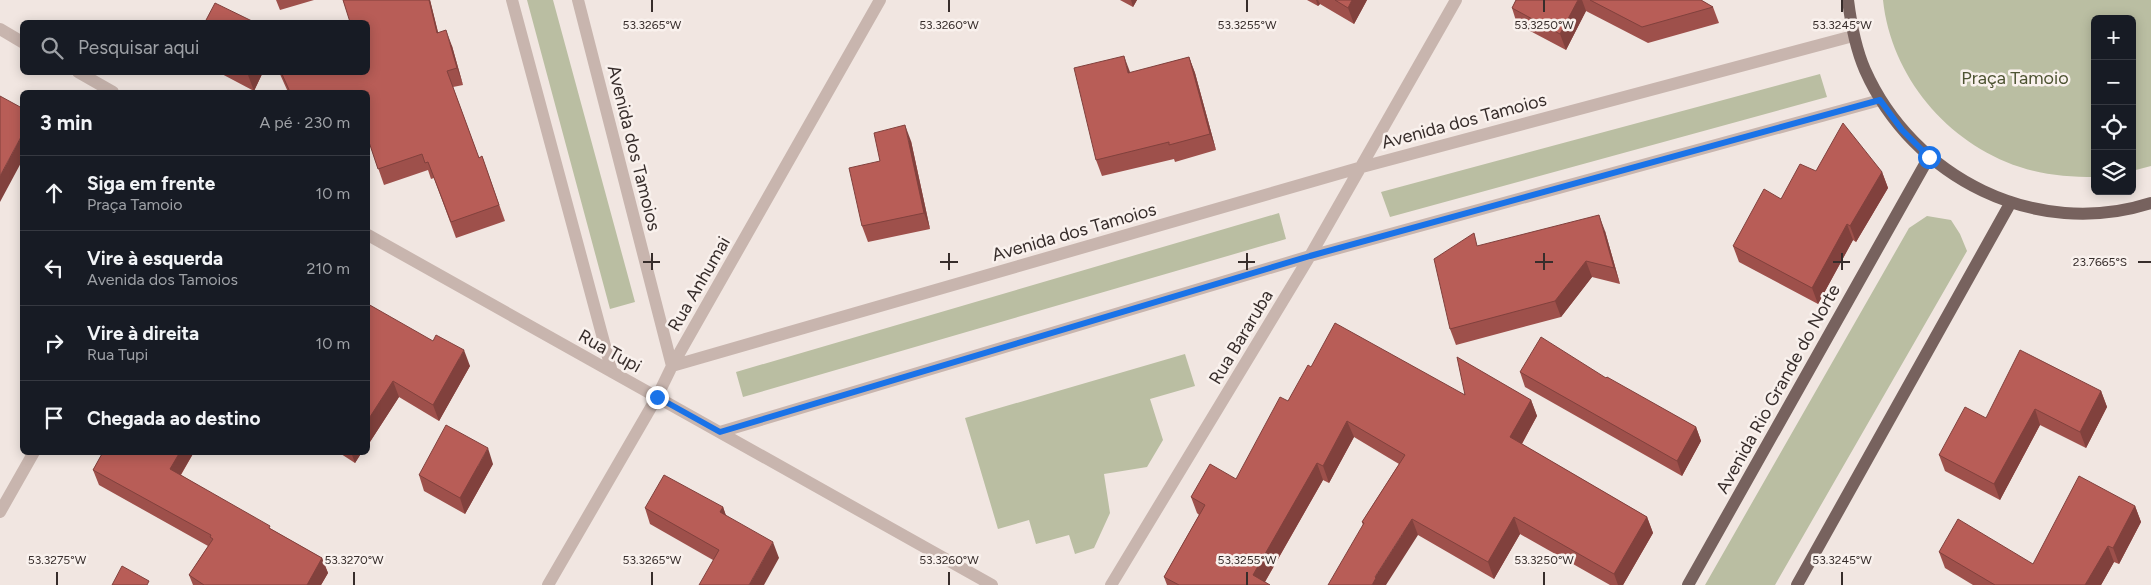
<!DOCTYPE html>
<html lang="pt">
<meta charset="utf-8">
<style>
:root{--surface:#171b24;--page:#242831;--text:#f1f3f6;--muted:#9ea1a6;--line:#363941}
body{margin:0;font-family:Figtree,sans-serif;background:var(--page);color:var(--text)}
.controls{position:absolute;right:15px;top:15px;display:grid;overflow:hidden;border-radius:8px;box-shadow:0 2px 12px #0003}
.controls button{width:45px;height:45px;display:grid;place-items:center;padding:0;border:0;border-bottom:1px solid var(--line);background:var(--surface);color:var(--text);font:25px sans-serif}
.stop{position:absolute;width:15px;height:15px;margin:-11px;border:4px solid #1a73e8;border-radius:50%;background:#fff}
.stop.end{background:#1a73e8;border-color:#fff;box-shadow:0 1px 5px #0008}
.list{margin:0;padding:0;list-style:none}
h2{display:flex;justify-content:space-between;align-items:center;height:65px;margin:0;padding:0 20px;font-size:21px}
h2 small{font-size:16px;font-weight:400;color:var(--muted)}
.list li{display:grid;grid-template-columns:32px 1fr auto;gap:15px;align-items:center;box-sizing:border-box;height:75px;padding:0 20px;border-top:1px solid var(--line)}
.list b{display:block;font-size:19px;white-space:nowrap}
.list p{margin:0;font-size:16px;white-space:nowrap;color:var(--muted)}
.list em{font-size:16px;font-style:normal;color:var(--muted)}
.icon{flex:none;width:28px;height:28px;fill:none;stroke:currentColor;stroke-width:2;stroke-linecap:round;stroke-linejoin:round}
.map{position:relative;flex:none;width:2151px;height:585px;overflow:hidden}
.search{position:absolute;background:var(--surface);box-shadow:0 2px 12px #0003;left:20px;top:20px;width:350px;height:55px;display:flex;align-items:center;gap:12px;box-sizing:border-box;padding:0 18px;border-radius:8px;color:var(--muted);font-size:19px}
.panel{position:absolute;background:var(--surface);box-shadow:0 2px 12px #0003;left:20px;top:90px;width:350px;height:365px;border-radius:8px}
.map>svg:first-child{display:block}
.green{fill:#babea2}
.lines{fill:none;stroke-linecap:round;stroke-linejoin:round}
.minor{stroke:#c8b5ae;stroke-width:12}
.major{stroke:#77625e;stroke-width:12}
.wall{fill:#9e504b}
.shaded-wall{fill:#81413d}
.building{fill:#b85d57;stroke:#81413d}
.route{stroke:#1a73e8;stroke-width:6}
.ticks{fill:none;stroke:#372d2b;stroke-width:2}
.labels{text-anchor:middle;stroke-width:5;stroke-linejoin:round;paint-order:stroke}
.park-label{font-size:18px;fill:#4d5332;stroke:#f9f1ed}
.street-label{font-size:18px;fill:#372d2b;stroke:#f9f1ed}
.ticks-label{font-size:12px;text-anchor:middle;fill:#372d2b;stroke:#f9f1ed;stroke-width:5;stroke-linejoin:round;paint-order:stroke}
</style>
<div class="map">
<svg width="2151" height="585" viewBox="0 0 2151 585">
<rect width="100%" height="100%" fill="#f1e6e1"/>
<path class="green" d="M527,0H553L635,302L610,309Z
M1883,0H2151V166L2132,171V19H2095V177C2069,177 2044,175 2020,167C1947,143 1891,76 1883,0Z
M1820,74L1827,97L1390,217L1381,192Z
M1279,213L1286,239L743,397L736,372Z
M1927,216L1951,220L1960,234L1967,251L1775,585H1705L1909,228Z
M1185,354L1195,386L1150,399L1163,440L1147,467L1104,474L1110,513L1094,548L1075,554L1069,535L1036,544L1029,520L998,529L965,418Z"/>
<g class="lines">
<path class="minor" d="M512,0L612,372
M578,0L672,366
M0,29L22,42
M78,72L113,92
M368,235L992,585
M672,366L1362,167L1853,36
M720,432L1310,256L1880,100
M0,512L34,452
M548,585L657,397L672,366L880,0
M1111,585L1310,256L1456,0"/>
<path class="major" d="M1848,0C1851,24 1855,47 1865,70C1913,178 2036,240 2151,203
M1688,585L1929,157
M1797,585L2011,202"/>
</g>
<path class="wall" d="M276,0H314L280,10Z
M343,0H430L438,32L452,46L463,85L453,87L479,158L482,156L505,221L456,238L434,178L431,179L428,170L384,185L368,139V92H288L279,72H368Z
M1120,0H1137L1133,7Z
M1307,0H1367L1354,24L1320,4L1318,6Z
M1516,0H1701L1713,7L1719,23L1648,43L1586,11L1566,50L1517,24L1512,8Z
M1189,57L1195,73L1216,150L1175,162L1174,159L1102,176L1096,160L1130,73Z
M218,72H263L254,91Z
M911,141L930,229L868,242L862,226L880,161Z
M1816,171L1882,172L1888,188L1856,242L1853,240L1818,304L1739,262L1733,246L1781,199Z
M1605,231L1620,284L1592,277L1561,317L1456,345L1450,329L1479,246Z
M368,304L470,366L439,421L399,397L368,445Z
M1311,367L1465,395L1531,400L1537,416L1522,444L1647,517L1653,533L1623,585H1610L1520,534L1494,579L1418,535L1363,525L1362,522L1399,464L1354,437L1329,483L1323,480L1265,582L1270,585H1167L1164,577L1199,515L1197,513L1191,497L1236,479L1288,401Z
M1520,372L1606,378L1696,427L1701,441L1682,476L1525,387Z
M2101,391L2107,407L2086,448L2040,425L2000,500L1945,471L1939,455L1986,418Z
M103,452H194L181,475L271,529L322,558L328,573L321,585H193L189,575L208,546L99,485L93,470Z
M338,452H362L355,463Z
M493,464L465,514L424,491L419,475Z
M2135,506L2141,522L2119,564L2114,562L2101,585H1973L1945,568L1939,552L2033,564Z
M723,507L726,516L779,558L713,560L650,524L645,508Z"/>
<path class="shaded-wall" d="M429,0H430L442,49L437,33Z
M1131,0H1137L1133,7Z
M1316,0H1318L1320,4L1318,6Z
M1352,0H1367L1354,24L1348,8Z
M1578,0H1582L1586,11L1566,50L1560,34Z
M446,30L452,46L463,85L457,68Z
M1124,56L1130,72L1134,89L1128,73Z
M1189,57L1195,73L1216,150L1210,134Z
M249,72H263L254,91L248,75Z
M905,125L911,141L930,229L924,213Z
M22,135V161L0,202V176Z
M1882,172L1888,188L1856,242L1850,226Z
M1599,215L1605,231L1620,284L1614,268Z
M1847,224L1853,240L1818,304L1812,288Z
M1586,261L1592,277L1561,317L1555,301Z
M464,350L470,366L439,421L433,405Z
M393,381L399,397L368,445V420Z
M2101,391L2107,407L2086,448L2080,432Z
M1531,400L1537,416L1516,454L1510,437Z
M2035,409L2040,425L2000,500L1994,484Z
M1347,421L1354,437L1329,483L1323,466Z
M1696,427L1701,441L1682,476L1677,461Z
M488,448L493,464L465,514L460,498Z
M180,452H194L175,484L170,469Z
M351,452H362L355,463Z
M1317,463L1323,480L1263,585L1253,575Z
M2135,506L2141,522L2119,564L2113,548Z
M723,507L729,524L720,512Z
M1514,517L1520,534L1494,579L1488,562Z
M1647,517L1653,533L1623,585H1618L1614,574Z
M1412,519L1418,535L1386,585H1372L1375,577Z
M773,542L779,558L764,585H749Z
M2108,546L2114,562L2101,585H2085Z
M322,558L328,573L321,585H307Z"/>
<path class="building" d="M343,0H429L437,33L446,30L457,68L447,71L479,158L482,156L499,205L451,222L428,162L425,163L422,154L378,169L368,139V92H290L281,72H368V22H350Z
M1335,0H1352L1348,8Z
M1516,0H1578L1560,34L1512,8Z
M1590,0H1701L1713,7L1642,27Z
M215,3L254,22H205Z
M1124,56L1128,73L1189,57L1210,134L1169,145V142L1096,160L1074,68Z
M0,96L22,108V135L0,176Z
M1843,123L1882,172L1850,226L1847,224L1812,288L1733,246L1764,189L1781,199L1800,164L1816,171Z
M905,125L924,213L862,226L849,168L880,161L874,133Z
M1599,215L1614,268L1586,261L1555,301L1450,329L1434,259L1474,233L1477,246Z
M368,304L433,341L436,335L464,350L433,405L393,381L368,420Z
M1335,323L1465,395L1457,357L1531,400L1510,437L1647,517L1614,574L1514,517L1488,562L1412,519L1375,577L1376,578L1372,585H1328L1364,523L1362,522L1405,455L1347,421L1323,466L1317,463L1253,575L1270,585H1179L1164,577L1205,505L1191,497L1210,464L1236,479L1280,397L1288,401L1308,365L1311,367Z
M1541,337L1606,378L1607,377L1696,427L1677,461L1520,372Z
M2020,350L2101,391L2080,432L2035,409L1994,484L1939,455L1965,407L1986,418Z
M446,425L488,448L460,498L419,475Z
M103,452H180L170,469L270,526L269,528L322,558L307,585H204L189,575L213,539L210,537L211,535L93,470Z
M664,475L723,507L720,512L773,542L749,585H699L719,550L645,508Z
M2079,476L2135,506L2113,548L2108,546L2085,585H1995L1939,552L1958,519L2033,564Z
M122,566L149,581L147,585H112Z"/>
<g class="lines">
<path class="route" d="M657,397L720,432L1310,256L1880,100L1902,130L1929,157"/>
</g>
<path class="ticks" d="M652,0V12M949,0V12M1247,0V12M1544,0V12M1842,0V12M652,253V270M949,253V270M1247,253V270M1544,253V270M1842,253V270M643,262H660M940,262H958M1238,262H1255M1535,262H1553M1833,262H1850M2138,262H2151M57,572V585M354,572V585M652,572V585M949,572V585M1247,572V585M1544,572V585M1842,572V585"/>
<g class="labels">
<g class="park-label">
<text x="2015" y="84">Praça Tamoio</text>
</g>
<g class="street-label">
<text transform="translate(1464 121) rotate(-15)" y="6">Avenida dos Tamoios</text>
<text transform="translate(634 148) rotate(76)" y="6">Avenida dos Tamoios</text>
<text transform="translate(1074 232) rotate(-16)" y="6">Avenida dos Tamoios</text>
<text transform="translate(699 284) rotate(-60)" y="6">Rua Anhumai</text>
<text transform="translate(1241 337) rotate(-59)" y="6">Rua Bararuba</text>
<text transform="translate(610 351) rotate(29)" y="6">Rua Tupi</text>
<text transform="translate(1778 389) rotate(-61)" y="6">Avenida Rio Grande do Norte</text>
</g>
</g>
<g class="ticks-label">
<text x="652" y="29">53.3265°W</text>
<text x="949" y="29">53.3260°W</text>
<text x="1247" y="29">53.3255°W</text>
<text x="1544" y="29">53.3250°W</text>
<text x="1842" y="29">53.3245°W</text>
<text x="2100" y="266">23.7665°S</text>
<text x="57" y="564">53.3275°W</text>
<text x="354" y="564">53.3270°W</text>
<text x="652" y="564">53.3265°W</text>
<text x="949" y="564">53.3260°W</text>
<text x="1247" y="564">53.3255°W</text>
<text x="1544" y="564">53.3250°W</text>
<text x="1842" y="564">53.3245°W</text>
</g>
</svg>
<div class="controls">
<button>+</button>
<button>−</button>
<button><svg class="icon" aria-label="locate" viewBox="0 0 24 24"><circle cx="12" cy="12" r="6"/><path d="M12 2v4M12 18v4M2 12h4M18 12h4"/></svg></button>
<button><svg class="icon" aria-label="layers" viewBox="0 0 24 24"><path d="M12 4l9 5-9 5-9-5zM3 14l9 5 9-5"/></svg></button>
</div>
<div class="stop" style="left:1929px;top:157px"></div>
<div class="stop end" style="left:657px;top:397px"></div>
<div class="search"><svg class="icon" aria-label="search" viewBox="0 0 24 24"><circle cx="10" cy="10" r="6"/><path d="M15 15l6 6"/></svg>Pesquisar aqui</div>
<section class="panel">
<h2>3 min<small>A pé · 230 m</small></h2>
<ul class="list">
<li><svg class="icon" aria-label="ahead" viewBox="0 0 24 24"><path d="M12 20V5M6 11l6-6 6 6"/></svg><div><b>Siga em frente</b><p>Praça Tamoio</p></div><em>10 m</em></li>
<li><svg class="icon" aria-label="left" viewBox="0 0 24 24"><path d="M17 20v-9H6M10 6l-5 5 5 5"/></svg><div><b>Vire à esquerda</b><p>Avenida dos Tamoios</p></div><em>210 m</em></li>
<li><svg class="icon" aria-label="right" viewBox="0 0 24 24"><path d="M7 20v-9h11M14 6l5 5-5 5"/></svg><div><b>Vire à direita</b><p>Rua Tupi</p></div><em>10 m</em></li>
<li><svg class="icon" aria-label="arrive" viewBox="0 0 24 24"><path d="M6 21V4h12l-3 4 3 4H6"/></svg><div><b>Chegada ao destino</b></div></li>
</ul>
</section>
</div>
